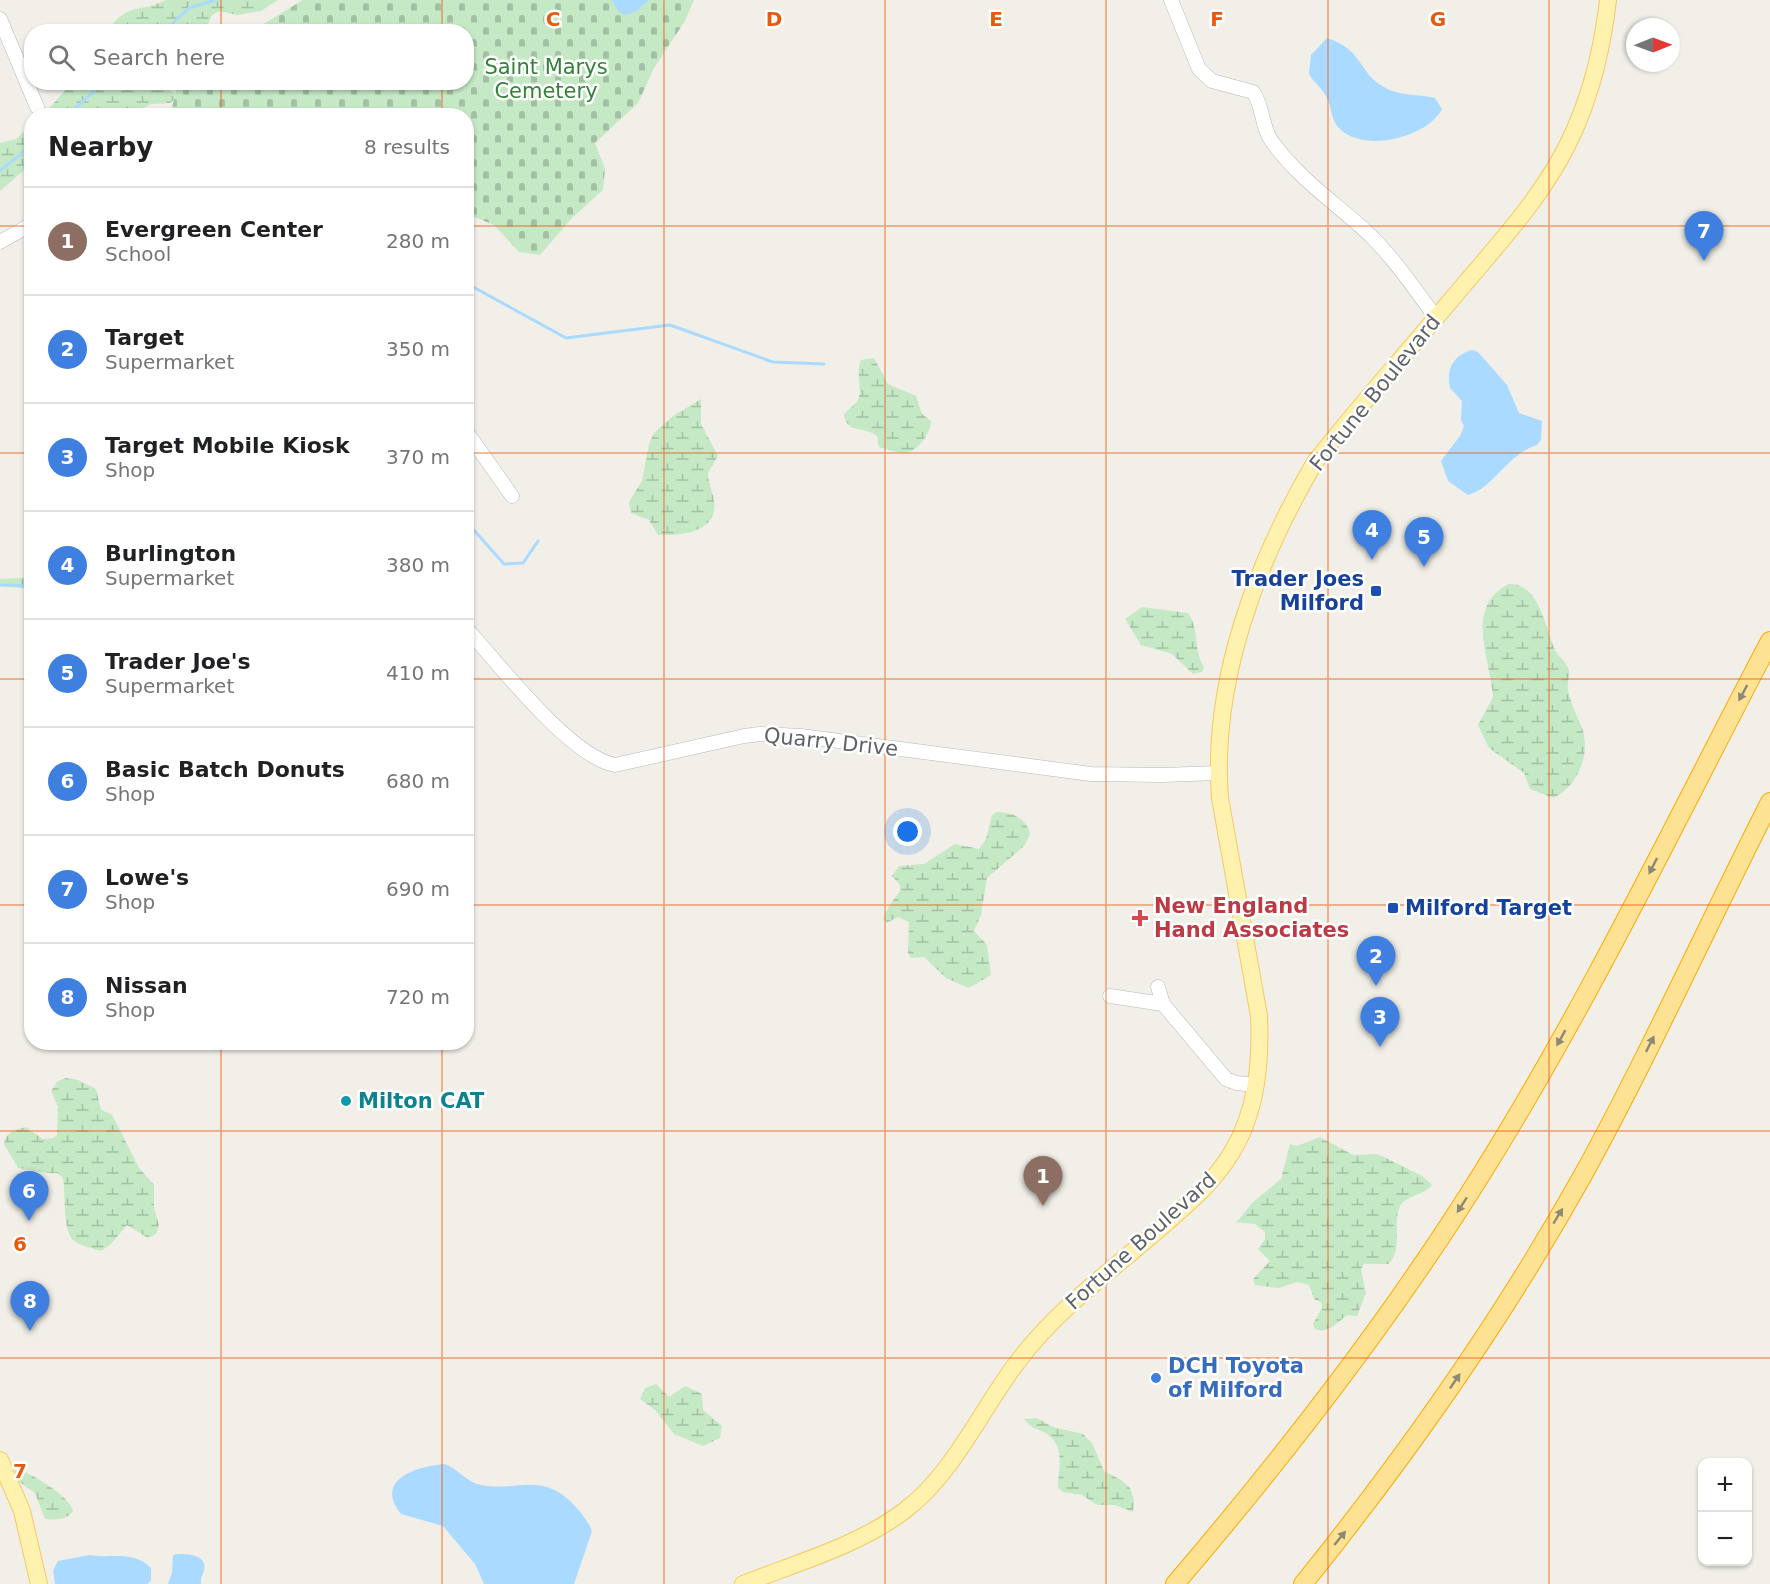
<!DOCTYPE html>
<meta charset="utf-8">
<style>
:root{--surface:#fff;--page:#f2f2f2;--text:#202124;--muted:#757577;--line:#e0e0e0;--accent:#7c3aed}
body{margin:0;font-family:"DejaVu Sans",sans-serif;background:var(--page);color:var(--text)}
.controls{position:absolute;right:18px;bottom:18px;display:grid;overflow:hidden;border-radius:12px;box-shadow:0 2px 4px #0004}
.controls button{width:54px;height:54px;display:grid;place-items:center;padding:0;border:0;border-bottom:2px solid var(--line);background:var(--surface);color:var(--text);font:30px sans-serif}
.compass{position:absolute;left:1626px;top:18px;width:54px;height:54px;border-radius:50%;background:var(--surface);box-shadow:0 2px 4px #0004;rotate:89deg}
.you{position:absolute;left:908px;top:832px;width:21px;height:21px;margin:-15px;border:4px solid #fff;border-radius:50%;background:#1a73e8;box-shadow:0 0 0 9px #1a73e833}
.badge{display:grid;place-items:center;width:39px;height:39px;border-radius:50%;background:var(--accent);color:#fff;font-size:20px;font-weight:700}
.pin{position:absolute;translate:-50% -50px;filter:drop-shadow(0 2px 3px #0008)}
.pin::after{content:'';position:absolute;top:32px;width:21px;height:18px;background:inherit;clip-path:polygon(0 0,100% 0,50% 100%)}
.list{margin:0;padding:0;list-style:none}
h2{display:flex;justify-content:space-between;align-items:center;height:78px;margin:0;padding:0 24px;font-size:26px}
h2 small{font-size:20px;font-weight:400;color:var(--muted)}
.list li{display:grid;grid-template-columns:39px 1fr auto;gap:18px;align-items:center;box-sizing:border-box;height:108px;padding:0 24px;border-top:2px solid var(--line)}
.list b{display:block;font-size:22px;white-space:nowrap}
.list p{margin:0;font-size:20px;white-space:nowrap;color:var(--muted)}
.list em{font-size:20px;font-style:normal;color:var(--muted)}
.icon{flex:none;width:33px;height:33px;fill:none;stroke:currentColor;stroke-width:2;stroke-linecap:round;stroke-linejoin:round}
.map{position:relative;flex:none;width:1770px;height:1584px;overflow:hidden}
.search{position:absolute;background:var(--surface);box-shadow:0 2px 4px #0004;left:24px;top:24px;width:450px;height:66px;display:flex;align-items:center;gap:15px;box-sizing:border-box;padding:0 21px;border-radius:24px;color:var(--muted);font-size:22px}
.panel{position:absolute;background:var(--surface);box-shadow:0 2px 4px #0004;left:24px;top:108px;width:450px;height:942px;border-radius:24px}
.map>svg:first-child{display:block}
.wetland{fill:url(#wetland-marsh)}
.cemetery{fill:url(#cemetery-stones)}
.water{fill:#aadaff}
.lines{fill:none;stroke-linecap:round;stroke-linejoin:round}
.stream{stroke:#aadaff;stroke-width:3}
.minor-casing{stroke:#b5b8bc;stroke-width:15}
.major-casing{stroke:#f2c960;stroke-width:18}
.highway-casing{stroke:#f9ab00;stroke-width:20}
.minor{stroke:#fff;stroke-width:14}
.major{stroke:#fff2af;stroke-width:16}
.highway{stroke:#fde293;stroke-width:18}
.oneway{fill:#8e8975}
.grid{fill:none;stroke:#e8590c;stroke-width:1.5;stroke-opacity:0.55}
.transit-dot{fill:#1a4fb4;stroke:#fff;stroke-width:2}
.health-dot{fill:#e0444e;stroke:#fff;stroke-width:2}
.culture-dot{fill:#0f9aa8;stroke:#fff;stroke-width:2}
.shop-dot{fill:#3f7fe0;stroke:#fff;stroke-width:2}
.labels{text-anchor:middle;stroke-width:5;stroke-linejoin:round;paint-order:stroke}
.park-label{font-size:21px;fill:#348238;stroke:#fff}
.street-label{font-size:21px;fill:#5f6368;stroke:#fff}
.transit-label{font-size:21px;font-weight:bold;fill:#164399;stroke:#fff;text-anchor:end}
.health-label{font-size:21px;font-weight:bold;fill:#be3a42;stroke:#fff;text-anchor:start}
.culture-label{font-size:21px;font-weight:bold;fill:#0d838f;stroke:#fff;text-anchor:start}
.shop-label{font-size:21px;font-weight:bold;fill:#366cbe;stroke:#fff;text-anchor:start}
.grid-label{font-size:20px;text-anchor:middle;font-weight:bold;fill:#e8590c;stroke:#fff;stroke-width:5;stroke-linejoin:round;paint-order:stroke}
</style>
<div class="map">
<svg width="1770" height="1584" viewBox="0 0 1770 1584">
<defs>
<pattern id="wetland-marsh" width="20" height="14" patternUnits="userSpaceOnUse" patternTransform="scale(1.5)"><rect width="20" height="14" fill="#c5e8c5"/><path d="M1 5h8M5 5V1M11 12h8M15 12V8" fill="none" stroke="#a3c0a4"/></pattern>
<pattern id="cemetery-stones" width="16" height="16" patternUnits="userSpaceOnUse" patternTransform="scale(1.5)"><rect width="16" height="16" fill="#c5e8c5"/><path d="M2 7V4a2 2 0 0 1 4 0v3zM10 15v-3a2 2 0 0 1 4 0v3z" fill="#a3c0a4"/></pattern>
</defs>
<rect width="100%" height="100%" fill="#f1efe8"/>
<path class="wetland" d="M166,0H278L261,11L237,15L219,11L212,15L205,31H107C131,0 138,14 166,0Z
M72,83H161L162,87L175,93L174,100L170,103L151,104L139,110L99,115H43Z
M31,126V164L0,191V143L16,139Z
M874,358L888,384L916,396L922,414L931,421C931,433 917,453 904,453C896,453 887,449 879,447L877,436C865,426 847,434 844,415C847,409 855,406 858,400C863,388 855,372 861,360Z
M701,399V424L718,456L708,473C708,483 713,491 714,501C719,532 681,536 658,535L649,520L631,513L629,502L642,481L649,444L654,433L673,416Z
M31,577V589L0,586V579Z
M1509,584C1541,583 1546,633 1556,652C1560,659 1568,663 1569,671C1570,676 1567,683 1568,689C1570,701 1575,712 1580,723C1593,750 1579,786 1553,798L1530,789L1524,773L1489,748L1478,725L1493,697C1491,661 1463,606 1509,584Z
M1142,607L1188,613C1200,630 1193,650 1204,667L1202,672L1193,674L1172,654L1141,645L1125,619Z
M997,812C1011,812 1027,818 1030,834L1024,846L987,878L981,915L974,931L987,945L991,975L969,988L946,978L924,957L911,958L908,953L909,922L898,917L886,923L883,918L889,906L900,891V885L892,876L899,866L924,864L955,844L979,849L986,839L992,815Z
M66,1078L78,1080L96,1089L101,1110L111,1114L115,1120L139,1168L154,1185V1208L159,1225L156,1234L148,1238L127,1225L111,1244L101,1251C93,1248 80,1246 74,1241C62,1231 66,1194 63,1178L57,1173C44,1174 32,1170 18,1168L4,1144C7,1131 14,1130 26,1127L43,1139L54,1138L57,1135L58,1107L51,1091L57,1082Z
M1320,1137L1353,1155L1377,1154L1388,1159L1422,1176L1432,1185C1424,1196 1403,1195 1399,1209C1393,1228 1403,1246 1389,1264H1364L1361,1269L1366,1293L1357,1316L1347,1315C1337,1323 1328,1334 1315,1329L1313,1324L1322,1308L1321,1302L1315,1300L1309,1285L1297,1282L1279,1288L1255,1285L1253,1279L1270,1261L1258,1249L1265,1239V1232L1255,1224L1237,1222L1252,1203L1281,1179L1290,1144L1297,1146Z
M656,1384L669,1397L685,1386L702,1394L703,1410L722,1426L720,1438L703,1446L674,1434L655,1410L640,1399L645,1388Z
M1037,1418L1053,1427L1083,1434L1092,1443L1104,1471L1121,1480L1130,1488L1134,1500L1133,1512L1115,1505H1097L1082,1495L1063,1492L1058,1488C1058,1468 1067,1445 1044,1432C1035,1428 1030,1428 1024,1419Z
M18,1469C33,1475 69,1495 73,1511C67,1520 56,1520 45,1519L35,1493L14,1478L13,1472Z"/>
<path class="cemetery" d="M303,0H694L685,21L654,68L638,103L595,143L605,169L603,190L572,218L540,255L519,252L494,225L467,214L466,116H170L178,83L466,82V32L252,31Z"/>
<path class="water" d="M612,0H649L635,12L625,15L618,11Z
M1327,38C1364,50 1358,73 1384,87C1398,96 1419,94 1435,98L1442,109C1427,138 1364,153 1340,129C1331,121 1332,110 1328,100C1324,90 1314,83 1309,74L1311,55Z
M1472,350L1478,352L1507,385L1519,413L1542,421L1541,440L1537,445C1507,454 1493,489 1468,495L1448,481L1441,461L1460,436L1464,426L1461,420L1462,401L1450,388C1446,369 1453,355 1472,350Z
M445,1464C458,1469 466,1482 481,1485C515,1492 540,1472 570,1501C579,1510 587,1519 592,1531L574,1584H484L475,1564L443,1526L401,1514C373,1479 418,1466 445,1464Z
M179,1554C189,1554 207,1555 204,1570C203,1576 200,1577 201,1584H168L172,1573L173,1555Z
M89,1555C110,1559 134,1550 151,1568V1581L147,1584H55L53,1570L58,1561Z"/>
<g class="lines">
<path class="stream" d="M163,32L189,8L215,0
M67,116L104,82
M0,171L32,145
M466,283L566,338L670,325L773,362L824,364
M466,521L504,564L523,563L538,541
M0,585L32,586"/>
<g class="minor-casing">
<path id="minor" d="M1171,0L1199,69L1212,81L1253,92C1264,107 1261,128 1273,143C1300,180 1337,204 1370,235C1395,260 1415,289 1436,318
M0,19L37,107
M0,242L32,224
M466,431L512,496
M466,628C499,664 569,756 615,765L744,736L760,734L801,736L1091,774L1162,775L1218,773
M1110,996L1163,1004L1158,987
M1163,1004L1226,1079L1236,1083L1256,1085"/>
</g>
<g class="major-casing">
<path id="major" d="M0,1460L22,1511L39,1584
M743,1584C796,1563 858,1546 904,1511C954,1474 981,1409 1019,1360C1059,1307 1115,1268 1165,1224C1190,1202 1215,1181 1232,1152C1257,1111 1261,1062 1259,1016L1220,798C1211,681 1257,561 1315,462C1364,400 1417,341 1468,280C1509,232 1553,183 1577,124C1594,84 1603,43 1608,0"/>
</g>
<g class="highway-casing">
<path id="highway" d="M1175,1584C1287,1453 1393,1317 1484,1170C1590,1000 1677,818 1770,641
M1303,1584C1407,1455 1502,1320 1583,1175C1650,1053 1707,926 1770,802"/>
</g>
<use href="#minor" class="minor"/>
<use href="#major" class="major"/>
<use href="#highway" class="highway"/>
</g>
<defs><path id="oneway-solid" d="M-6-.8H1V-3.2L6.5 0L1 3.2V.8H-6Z" transform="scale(1.5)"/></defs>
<g class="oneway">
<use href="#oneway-solid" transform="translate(1743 693) rotate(118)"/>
<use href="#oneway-solid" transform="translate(1653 866) rotate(117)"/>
<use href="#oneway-solid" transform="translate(1561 1038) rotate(119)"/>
<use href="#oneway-solid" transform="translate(1650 1044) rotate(-63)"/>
<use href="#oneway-solid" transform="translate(1462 1205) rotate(123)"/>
<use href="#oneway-solid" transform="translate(1558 1216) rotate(-59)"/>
<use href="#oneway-solid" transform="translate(1455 1381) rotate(-56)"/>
<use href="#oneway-solid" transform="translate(1340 1538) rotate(-51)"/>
</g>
<path class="grid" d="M221,0V32M442,0V32M664,0V1584M885,0V1584M1106,0V1584M1328,0V1584M1549,0V1584M221,82V116M442,82V116M0,226H32M466,226H1770M0,453H32M466,453H1770M0,679H32M466,679H1770M0,905H32M466,905H1770M221,1042V1584M442,1042V1584M0,1131H1770M0,1358H1770"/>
<g class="transit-dot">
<rect x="1370" y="585" width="12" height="12" rx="3"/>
<rect x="1387" y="902" width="12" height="12" rx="3"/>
</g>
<path class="health-dot" d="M1137 909h6v6h6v6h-6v6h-6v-6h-6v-6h6z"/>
<circle class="culture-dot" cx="346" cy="1101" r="6"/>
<circle class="shop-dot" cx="1156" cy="1378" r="6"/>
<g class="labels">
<g class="park-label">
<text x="546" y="74">Saint Marys<tspan x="546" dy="24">Cemetery</tspan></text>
</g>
<g class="street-label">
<text transform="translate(1375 393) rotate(-51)" y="7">Fortune Boulevard</text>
<text transform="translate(831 742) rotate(6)" y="7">Quarry Drive</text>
<text transform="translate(1141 1241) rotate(-42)" y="7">Fortune Boulevard</text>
</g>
<g class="transit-label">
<text x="1364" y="586">Trader Joes<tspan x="1364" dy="24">Milford</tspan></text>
<text x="1405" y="915" text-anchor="start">Milford Target</text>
</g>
<g class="health-label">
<text x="1154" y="913">New England<tspan x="1154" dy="24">Hand Associates</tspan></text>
</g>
<g class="culture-label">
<text x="358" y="1108">Milton CAT</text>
</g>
<g class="shop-label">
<text x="1168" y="1373">DCH Toyota<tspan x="1168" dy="24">of Milford</tspan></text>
</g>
</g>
<g class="grid-label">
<text x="553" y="26">C</text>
<text x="774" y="26">D</text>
<text x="996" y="26">E</text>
<text x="1217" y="26">F</text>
<text x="1438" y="26">G</text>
<text x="20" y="1251">6</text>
<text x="20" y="1478">7</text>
</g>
</svg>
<div class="controls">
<button>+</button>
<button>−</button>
</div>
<svg class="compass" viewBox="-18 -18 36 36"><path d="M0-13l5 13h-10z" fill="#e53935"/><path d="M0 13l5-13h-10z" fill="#757577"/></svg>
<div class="you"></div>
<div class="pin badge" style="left:1043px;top:1206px;background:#8d6e63">1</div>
<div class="pin badge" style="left:1376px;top:986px;background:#3f7fe0">2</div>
<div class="pin badge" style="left:1380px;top:1047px;background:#3f7fe0">3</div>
<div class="pin badge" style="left:1372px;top:560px;background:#3f7fe0">4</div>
<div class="pin badge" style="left:1424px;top:567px;background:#3f7fe0">5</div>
<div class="pin badge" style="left:29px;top:1221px;background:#3f7fe0">6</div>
<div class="pin badge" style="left:1704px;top:261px;background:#3f7fe0">7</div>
<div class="pin badge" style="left:30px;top:1331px;background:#3f7fe0">8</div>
<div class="search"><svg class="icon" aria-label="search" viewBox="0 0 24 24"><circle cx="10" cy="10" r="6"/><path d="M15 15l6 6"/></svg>Search here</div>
<section class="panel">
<h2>Nearby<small>8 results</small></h2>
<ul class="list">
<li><span class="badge" style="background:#8d6e63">1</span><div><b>Evergreen Center</b><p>School</p></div><em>280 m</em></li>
<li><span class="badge" style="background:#3f7fe0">2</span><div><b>Target</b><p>Supermarket</p></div><em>350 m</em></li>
<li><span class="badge" style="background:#3f7fe0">3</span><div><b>Target Mobile Kiosk</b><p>Shop</p></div><em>370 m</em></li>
<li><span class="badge" style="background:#3f7fe0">4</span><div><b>Burlington</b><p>Supermarket</p></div><em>380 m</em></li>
<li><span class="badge" style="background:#3f7fe0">5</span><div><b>Trader Joe's</b><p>Supermarket</p></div><em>410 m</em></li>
<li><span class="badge" style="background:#3f7fe0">6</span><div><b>Basic Batch Donuts</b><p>Shop</p></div><em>680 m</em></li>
<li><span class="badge" style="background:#3f7fe0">7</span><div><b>Lowe's</b><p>Shop</p></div><em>690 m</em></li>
<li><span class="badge" style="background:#3f7fe0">8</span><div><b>Nissan</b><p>Shop</p></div><em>720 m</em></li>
</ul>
</section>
</div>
